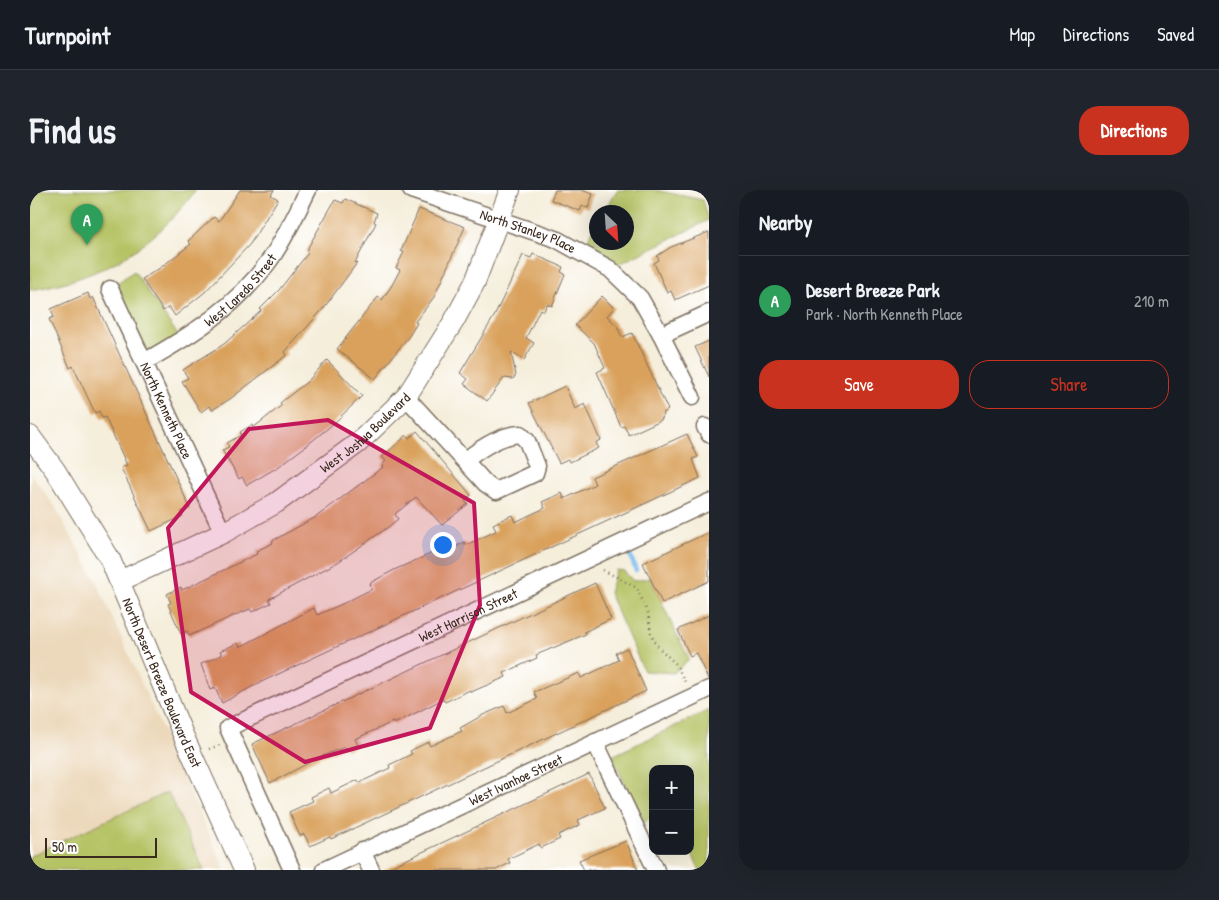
<!DOCTYPE html>
<meta charset="utf-8">
<style>
:root{--surface:#171b24;--page:#20242c;--text:#f1f3f6;--muted:#9ea1a6;--line:#363941;--accent:#c8321e}
body{margin:0;font-family:"Patrick Hand",sans-serif;background:var(--page);color:var(--text)}
.controls{position:absolute;right:15px;bottom:15px;display:grid;overflow:hidden;border-radius:10px;box-shadow:0 5px 20px #0002}
.controls button{width:45px;height:45px;display:grid;place-items:center;padding:0;border:0;border-bottom:1px solid var(--line);background:var(--surface);color:var(--text);font:25px sans-serif}
.compass{position:absolute;left:559px;top:15px;width:45px;height:45px;border-radius:50%;background:var(--surface);box-shadow:0 5px 20px #0002;rotate:155deg}
.scale{position:absolute;left:15px;bottom:12px;width:112px;box-sizing:border-box;padding-left:5px;border:2px solid #3b2a1e;border-top:0;font-size:14px;line-height:18px;white-space:nowrap;color:#3b2a1e;-webkit-text-stroke:4px #fff;paint-order:stroke}
.you{position:absolute;left:412px;top:354px;width:18px;height:18px;margin:-12px;border:4px solid #fff;border-radius:50%;background:#1a73e8;box-shadow:0 0 0 8px #1a73e833}
.badge{display:grid;place-items:center;width:32px;height:32px;border-radius:50%;background:var(--accent);color:#fff;font-size:16px;font-weight:700}
.pin{position:absolute;translate:-50% -41px;filter:drop-shadow(0 1px 2px #0008)}
.pin::after{content:'';position:absolute;top:26px;width:18px;height:15px;background:inherit;clip-path:polygon(0 0,100% 0,50% 100%)}
.list{margin:0;padding:0;list-style:none}
h2{display:flex;justify-content:space-between;align-items:center;height:65px;margin:0;padding:0 20px;font-size:21px}
h2 small{font-size:16px;font-weight:400;color:var(--muted)}
.list li{display:grid;grid-template-columns:32px 1fr auto;gap:15px;align-items:center;box-sizing:border-box;height:90px;padding:0 20px;border-top:1px solid var(--line)}
.list b{display:block;font-size:19px;white-space:nowrap}
.list p{margin:0;font-size:16px;white-space:nowrap;color:var(--muted)}
.list em{font-size:16px;font-style:normal;color:var(--muted)}
.actions{display:flex;gap:10px;padding:15px 20px}
.actions a{flex:1;padding:11px 0;border:1px solid var(--accent);border-radius:20px;text-align:center;font-size:18px;color:var(--accent)}
.actions .main{background:var(--accent);color:#fff}
.map{position:relative;flex:none;width:679px;height:680px;overflow:hidden;border-radius:20px}
header{display:flex;align-items:center;gap:30px;box-sizing:border-box;height:70px;padding:0 25px;background:var(--surface);border-bottom:1px solid var(--line)}
header strong{font-size:24px}
nav{display:flex;gap:28px;margin-inline-start:auto;font-size:18px}
.intro{display:flex;align-items:center;justify-content:space-between;box-sizing:border-box;height:120px;padding:0 30px}
h1{margin:0;font-size:35px}
.button{padding:12px 22px;border-radius:20px;background:var(--accent);color:#fff;font-size:18px;font-weight:700}
main{display:flex;gap:30px;padding:0 30px}
aside{flex:1;background:var(--surface);border-radius:20px;box-shadow:0 5px 20px #0002}
.map>svg:first-child{display:block}
.built{fill:#ecd8ba}
.green{fill:#b6c365;stroke:#787642}
.lines{fill:none;stroke-linecap:round;stroke-linejoin:round}
.stream{stroke:#7cbdf1;stroke-width:4.5}
.building{fill:#d9a15b}
.minor-casing{stroke:#7c6f60;stroke-width:19}
.tertiary-casing{stroke:#7c6f60;stroke-width:22}
.path{stroke:#7c6f60;stroke-width:2.5;stroke-dasharray:1 4;stroke-linecap:butt}
.minor{stroke:#fff;stroke-width:16}
.tertiary{stroke:#fff;stroke-width:20}
.marked{fill:#c2185b;fill-opacity:0.2;stroke:#c2185b;stroke-width:4;stroke-linejoin:round}
.labels{text-anchor:middle;stroke-width:4;stroke-linejoin:round;paint-order:stroke}
.street-label{font-size:14px;fill:#3b2a1e;stroke:#fff}
</style>
<header>
<strong>Turnpoint</strong>
<nav><a>Map</a><a>Directions</a><a>Saved</a></nav>
</header>
<div class="intro"><h1>Find us</h1><a class="button">Directions</a></div>
<main>
<div class="map">
<svg width="679" height="680" viewBox="0 0 679 680">
<rect width="100%" height="100%" fill="#fff"/>
<filter id="ink" filterUnits="userSpaceOnUse"><feTurbulence type="fractalNoise" baseFrequency=".02" numOctaves="2"/><feDisplacementMap in="SourceGraphic" scale="10" xChannelSelector="R" yChannelSelector="G"/><feConvolveMatrix kernelMatrix="1 2 1 2 8 2 1 2 1" color-interpolation-filters="sRGB"/></filter>
<filter id="wash" filterUnits="userSpaceOnUse"><feTurbulence type="fractalNoise" baseFrequency=".0096" numOctaves="4" result="noise"/><feDisplacementMap in="SourceGraphic" scale="20" xChannelSelector="R" yChannelSelector="G"/><feGaussianBlur stdDeviation="1.12" result="paint"/><feColorMatrix in="noise" values="0 0 0 0 0 0 0 0 0 0 0 0 0 0 0 0 0 1.4 0 .05"/><feComposite in="paint" operator="in"/></filter>
<g filter="url(#wash)">
<rect width="100%" height="100%" fill="#f5eedb"/>
<path class="built" d="M0,282L25,317L65,389L195,680H0Z"/>
<path class="green" d="M0,0H166C122,59 72,88 0,100Z
M587,0H625L673,10L679,30L581,78L551,62L566,34V52H596V22H574Z
M104,81L152,151L114,172L80,98Z
M586,380L594,381L603,391L620,388L659,469L644,483L614,481L579,403Z
M679,520V680H669L660,660V579H623V627L613,633L582,566Z
M138,602L174,680H0V666Z"/>
<g class="lines">
<path class="stream" d="M597,356L606,381"/>
</g>
<g id="blocks">
<path class="building" d="M210,0H244L241,5L248,9L220,54L175,102L145,126L139,117L133,121L112,89L130,78L161,54L158,51L184,27L189,31Z
M525,0H551L563,4L558,18L552,16L550,21L521,10Z
M315,9L347,23L344,32L346,33L325,73H327L293,119L255,162L257,165L200,209L182,220L179,216L171,222L152,191L158,188L153,180L194,154L231,121L230,119L249,100L278,63L276,61L305,10L313,13Z
M389,19L435,37L404,107L385,132L387,133L379,146L345,189L307,159L348,107L352,110L362,95L370,80L366,78L374,62L371,61Z
M679,42V95L645,110L641,101L637,102L624,73L629,70L627,66L641,57Z
M503,64L533,77L531,82L535,84L522,116L517,114L514,121L510,119L496,148L504,153L494,170L481,162L486,185L483,189L474,188L457,211L434,194L438,189L430,183L465,125L493,65L501,68Z
M58,103L60,109L63,107L160,318L151,322L153,326L121,341L91,278L97,275L75,227L72,228L69,221L65,223L43,176L40,178L19,129L24,127L21,119Z
M572,106L584,118L577,126L587,136L592,147L602,143L638,220L633,223L631,230L599,245L594,236L591,237L567,182L575,178L564,153L545,135Z
M679,151V187L665,157Z
M297,170L332,206L303,234L276,256L248,277L217,295L212,287L209,289L192,260L199,257L197,253L211,245L210,242L222,235L223,238L252,215L250,213L278,191Z
M535,196L545,219L555,214L571,250L566,253L569,258L540,272L538,269L529,273L499,213Z
M387,241L441,305L435,311L438,314L412,335L386,307L365,324L368,329L357,338L308,372L239,409L241,413L222,422L220,419L203,426L159,446L157,441L151,444L138,414L141,413L137,404L151,397L152,400L227,364L226,361L243,353L242,351L286,327L353,277L352,275L356,271L352,267L377,245L379,248Z
M657,244L668,267L663,269L670,288L229,493L192,513L185,498L180,500L171,474L192,465L190,461L208,453L210,457L284,418L287,425L312,414L342,399L340,393L364,380L407,361L409,365L435,352L436,355L466,341L463,334L482,325L485,332L515,318L512,312L532,303L534,309L565,294L562,287Z
M679,342V391L632,413L613,373Z
M565,393L581,429L554,442L556,444L506,465L507,468L474,483L476,487L441,502L440,500L415,512L413,509L364,534L363,532L325,549L328,555L317,560L315,557L290,567L240,593L222,554Z
M679,425V489H678L666,463L660,466L648,440Z
M597,458L616,501L301,649L300,647L280,656L274,644L270,646L259,622L283,611L281,607L299,598L301,603L328,590L329,593L360,578L359,575L382,564L380,561L398,552L400,556L432,541L430,538L453,525L474,516L477,523L507,509L504,502L549,483L551,488L589,470L586,463Z
M559,584L575,618L548,630L550,635L528,645L530,649L511,658L509,654L478,669L480,673L466,680H354Z
M596,651L608,680H554L549,670Z"/>
</g>
</g>
<g filter="url(#ink)">
<use href="#blocks" fill-opacity="0" stroke="#7c6f60" stroke-width="1"/>
<g class="lines">
<g class="minor-casing">
<g id="minor">
<path id="s1" d="M381,0L526,49L580,79L610,108L631,145L662,207"/>
<path id="s2" d="M80,99L193,343"/>
<path d="M631,145L679,123"/>
<path id="s3" d="M114,172C162,145 206,117 239,71C255,49 266,24 278,0"/>
<path d="M376,207L456,294L466,301L505,283L507,276L497,251L490,244C471,245 451,258 436,270"/>
<path d="M675,237L679,244"/>
<path d="M565,552L626,680"/>
<path d="M332,661L341,680"/>
<path id="s4" d="M262,680L198,538L679,312"/>
<path id="s5" d="M294,680L679,499"/>
</g>
</g>
<g class="tertiary-casing">
<g id="tertiary">
<path id="s6" d="M0,246L25,280L80,369L154,547L214,680"/>
<path id="s7" d="M90,391L193,343L246,313L328,253L376,207L424,131L445,92L480,0"/>
</g>
</g>
<path class="path" d="M573,380L607,398L618,423L621,444L629,458L646,474L656,494
M179,559L190,555"/>
<use href="#minor" class="minor"/>
<use href="#tertiary" class="tertiary"/>
</g>
</g>
<path class="marked" d="M298,230L444,313L450,415L400,538L275,572L161,502L138,338L219,239Z"/>
<g class="labels">
<g class="street-label">
<text dy="5" stroke="none"><textPath href="#s1" startOffset="124">North Stanley Place</textPath></text>
<text dy="5" stroke="none"><textPath href="#s3" startOffset="121">West Laredo Street</textPath></text>
<text dy="5" stroke="none"><textPath href="#s2" startOffset="134">North Kenneth Place</textPath></text>
<text dy="5" stroke="none"><textPath href="#s7" startOffset="288">West Joshua Boulevard</textPath></text>
<text dy="5" stroke="none"><textPath href="#s4" startOffset="421">West Harrison Street</textPath></text>
<text dy="5" stroke="none"><textPath href="#s6" startOffset="281">North Desert Breeze Boulevard East</textPath></text>
<text dy="5" stroke="none"><textPath href="#s5" startOffset="212">West Ivanhoe Street</textPath></text>
</g>
</g>
</svg>
<div class="controls">
<button>+</button>
<button>−</button>
</div>
<svg class="compass" viewBox="-18 -18 36 36"><path d="M0-13l5 13h-10z" fill="#e53935"/><path d="M0 13l5-13h-10z" fill="#9ea1a6"/></svg>
<div class="scale">50 m</div>
<div class="you"></div>
<div class="pin badge" style="left:57px;top:55px;background:#2e9e5b">A</div>
</div>
<aside>
<h2>Nearby<small></small></h2>
<ul class="list">
<li><span class="badge" style="background:#2e9e5b">A</span><div><b>Desert Breeze Park</b><p>Park · North Kenneth Place</p></div><em>210 m</em></li>
</ul>
<div class="actions"><a class="main">Save</a><a>Share</a></div>
</aside>
</main>
